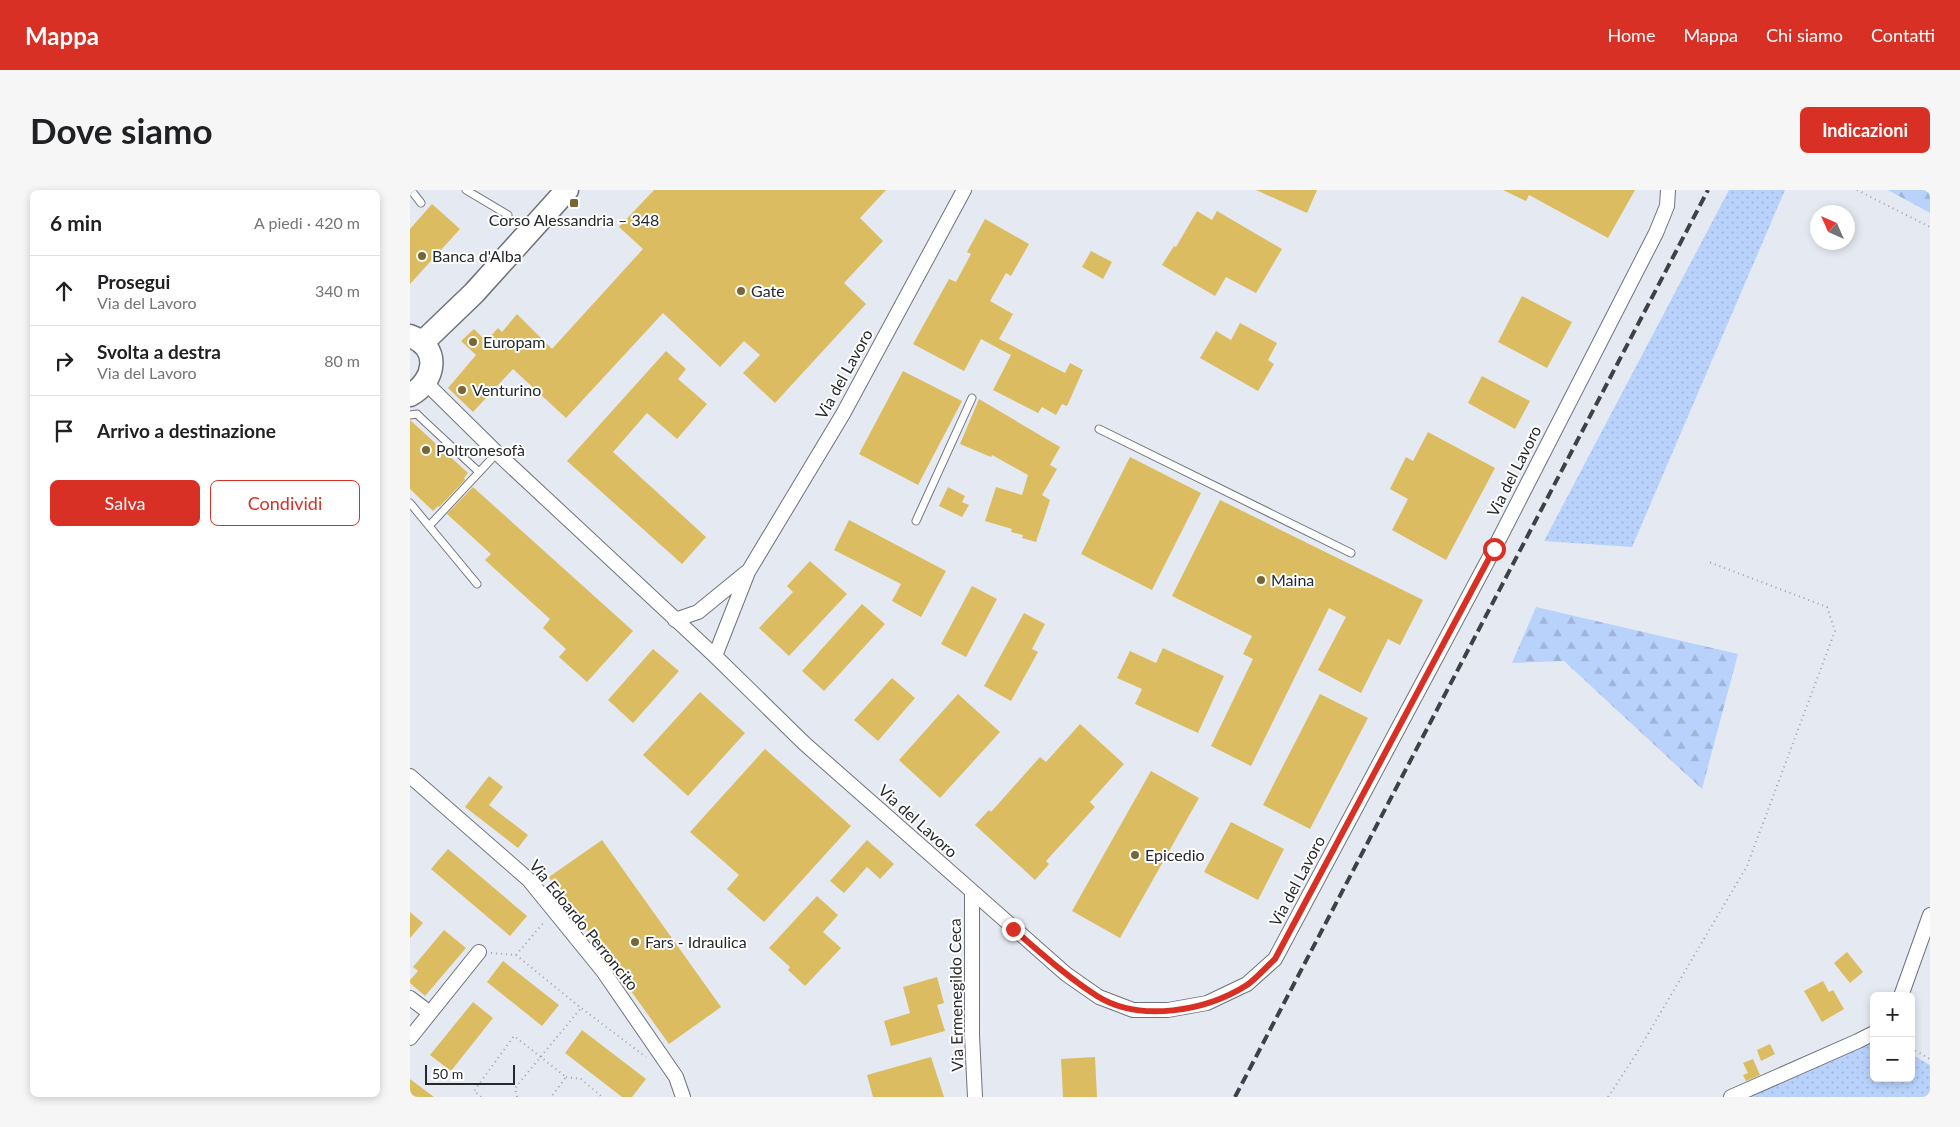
<!DOCTYPE html>
<html lang="it">
<meta charset="utf-8">
<style>
:root{--surface:#fff;--page:#f6f6f6;--text:#202124;--muted:#757577;--line:#e0e0e0;--accent:#d93025}
body{margin:0;font-family:Lato,sans-serif;background:var(--page);color:var(--text)}
.controls{position:absolute;right:15px;bottom:15px;display:grid;overflow:hidden;border-radius:8px;box-shadow:0 2px 8px #0003}
.controls button{width:45px;height:45px;display:grid;place-items:center;padding:0;border:0;border-bottom:1px solid var(--line);background:var(--surface);color:var(--text);font:25px sans-serif}
.compass{position:absolute;left:1400px;top:15px;width:45px;height:45px;border-radius:50%;background:var(--surface);box-shadow:0 2px 8px #0003;rotate:315deg}
.scale{position:absolute;left:15px;bottom:12px;width:90px;box-sizing:border-box;padding-left:5px;border:2px solid #26282b;border-top:0;font-size:14px;line-height:18px;white-space:nowrap;color:#26282b;-webkit-text-stroke:4px #fff;paint-order:stroke}
.stop{position:absolute;width:15px;height:15px;margin:-11px;border:4px solid #d93025;border-radius:50%;background:#fff}
.stop.end{background:#d93025;border-color:#fff;box-shadow:0 1px 5px #0008}
.list{margin:0;padding:0;list-style:none}
h2{display:flex;justify-content:space-between;align-items:center;height:65px;margin:0;padding:0 20px;font-size:21px}
h2 small{font-size:16px;font-weight:400;color:var(--muted)}
.list li{display:grid;grid-template-columns:32px 1fr auto;gap:15px;align-items:center;box-sizing:border-box;height:70px;padding:0 20px;border-top:1px solid var(--line)}
.list b{display:block;font-size:19px;white-space:nowrap}
.list p{margin:0;font-size:16px;white-space:nowrap;color:var(--muted)}
.list em{font-size:16px;font-style:normal;color:var(--muted)}
.actions{display:flex;gap:10px;padding:15px 20px}
.actions a{flex:1;padding:11px 0;border:1px solid var(--accent);border-radius:8px;text-align:center;font-size:18px;color:var(--accent)}
.actions .main{background:var(--accent);color:#fff}
.icon{flex:none;width:28px;height:28px;fill:none;stroke:currentColor;stroke-width:2;stroke-linecap:round;stroke-linejoin:round}
.map{position:relative;flex:none;width:1520px;height:907px;overflow:hidden;border-radius:8px}
header{display:flex;align-items:center;gap:30px;box-sizing:border-box;height:70px;padding:0 25px;background:var(--accent);color:#fff}
header strong{font-size:24px}
nav{display:flex;gap:28px;margin-inline-start:auto;font-size:18px}
.intro{display:flex;align-items:center;justify-content:space-between;box-sizing:border-box;height:120px;padding:0 30px}
h1{margin:0;font-size:35px}
.button{padding:12px 22px;border-radius:8px;background:var(--accent);color:#fff;font-size:18px;font-weight:700}
main{display:flex;gap:30px;padding:0 30px}
aside{flex:1;background:var(--surface);border-radius:8px;box-shadow:0 2px 8px #0003}
.map>svg:first-child{display:block}
.grass{fill:url(#grass-dots)}
.forest{fill:url(#forest-firs)}
.building{fill:#dcbc60}
.lines{fill:none;stroke-linecap:round;stroke-linejoin:round}
.lane-casing{stroke:#6f737a;stroke-width:9}
.street-casing{stroke:#6f737a;stroke-width:16}
.primary-casing{stroke:#6f737a;stroke-width:25}
.path{stroke:#9ea2a8;stroke-width:2;stroke-dasharray:1 4;stroke-linecap:butt}
.lane{stroke:#fff;stroke-width:7}
.street{stroke:#fff;stroke-width:14}
.primary{stroke:#fff;stroke-width:22}
.rail{stroke:#3f4145;stroke-width:4;stroke-dasharray:10 5;stroke-linecap:butt}
.route{stroke:#d93025;stroke-width:6}
.poi-dot{fill:#786634;stroke:#fff;stroke-width:2}
.labels{text-anchor:middle;stroke-width:4;stroke-linejoin:round;paint-order:stroke}
.poi-label{font-size:16px;fill:#26282b;stroke:#fff;text-anchor:start}
.street-label{font-size:16px;fill:#26282b;stroke:#fff}
</style>
<header>
<strong>Mappa</strong>
<nav><a>Home</a><a>Mappa</a><a>Chi siamo</a><a>Contatti</a></nav>
</header>
<div class="intro"><h1>Dove siamo</h1><a class="button">Indicazioni</a></div>
<main>
<aside>
<h2>6 min<small>A piedi · 420 m</small></h2>
<ul class="list">
<li><svg class="icon" aria-label="ahead" viewBox="0 0 24 24"><path d="M12 20V5M6 11l6-6 6 6"/></svg><div><b>Prosegui</b><p>Via del Lavoro</p></div><em>340 m</em></li>
<li><svg class="icon" aria-label="right" viewBox="0 0 24 24"><path d="M7 20v-9h11M14 6l5 5-5 5"/></svg><div><b>Svolta a destra</b><p>Via del Lavoro</p></div><em>80 m</em></li>
<li><svg class="icon" aria-label="arrive" viewBox="0 0 24 24"><path d="M6 21V4h12l-3 4 3 4H6"/></svg><div><b>Arrivo a destinazione</b></div></li>
</ul>
<div class="actions"><a class="main">Salva</a><a>Condividi</a></div>
</aside>
<div class="map">
<svg width="1520" height="907" viewBox="0 0 1520 907">
<defs>
<pattern id="grass-dots" width="8" height="8" patternUnits="userSpaceOnUse" patternTransform="scale(1.25)"><rect width="8" height="8" fill="#b9d2fc"/><path d="M2 2h.1M6 6h.1" fill="none" stroke="#9fb4d8" stroke-width="1.8" stroke-linecap="round"/></pattern>
<pattern id="forest-firs" width="22" height="20" patternUnits="userSpaceOnUse" patternTransform="scale(1.25)"><rect width="22" height="20" fill="#b9d2fc"/><path d="M5 1l3.5 6h-7zM16 11l3.5 6h-7z" fill="#9fb4d8"/></pattern>
</defs>
<rect width="100%" height="100%" fill="#e5eaf2"/>
<path class="grass" d="M1319,0H1375L1222,357L1134,351Z
M1464,850V888H1501V864L1520,875V907H1341Z"/>
<path class="forest" d="M1478,0H1520V23Z
M1126,417L1328,464L1292,599L1154,471L1102,473Z"/>
<path class="building" d="M244,0H476L450,28L473,51L434,93L456,114L365,213L333,183L350,165L334,151L310,177L253,123L156,228L103,179L63,222L38,198L66,165L51,151L64,139L76,151L88,138L92,142L107,124L142,159L233,59L209,37Z
M846,0H907L897,23Z
M1093,0H1225L1198,48L1119,5L1116,11Z
M22,14L50,39L0,94V39Z
M787,21L802,30L807,21L872,59L846,103L816,87L805,106L752,75L764,56L766,57Z
M575,29L619,54L601,86L596,83L580,111L603,124L589,149L655,183L660,173L673,180L657,216L652,214L646,225L632,217L628,223L583,200L601,165L571,149L554,181L503,154L539,89L546,92L561,64L557,62Z
M681,61L702,72L693,89L672,77Z
M1112,106L1162,132L1137,178L1088,152Z
M830,133L867,153L858,170L864,174L848,201L790,168L806,141L821,150Z
M256,161L276,179L268,189L297,214L267,249L237,223L203,262L296,347L272,374L157,271Z
M493,181L552,211L508,295L449,264Z
M1072,186L1120,211L1105,239L1058,213Z
M569,209L650,257L640,275L647,279L632,305L640,310L626,352L612,348L613,345L601,342L602,339L575,331L586,297L612,305L618,285L582,265L581,267L550,254Z
M0,230L58,283L54,288L55,290L29,317L28,316L23,321L0,299Z
M1018,242L1085,278L1036,370L982,340L998,309L980,299L996,267L1003,271Z
M720,267L791,303L742,400L671,364Z
M63,297L223,441L177,492L149,467L156,459L133,438L140,429L75,370L81,364L37,324Z
M538,297L555,306L552,312L559,315L552,327L529,316Z
M810,310L1013,410L990,455L978,449L951,503L908,480L936,427L919,418L841,576L801,556L843,469L833,464L842,446L762,406Z
M439,330L536,381L511,427L482,411L491,394L424,360Z
M400,371L437,404L379,466L349,438L383,402L377,396Z
M562,396L587,409L556,467L531,454Z
M452,414L475,434L414,501L392,481Z
M614,423L635,434L622,459L628,462L601,511L574,496Z
M753,458L814,486L788,543L725,514L732,499L707,488L720,461L746,473Z
M243,459L269,481L223,533L198,510Z
M482,488L505,508L468,551L444,530Z
M290,502L335,543L278,606L233,565Z
M548,504L590,542L530,608L489,570Z
M910,504L958,528L900,639L853,615Z
M670,534L714,574L680,612L685,617L636,671L639,674L625,690L565,635L579,620L581,622L630,567L636,572Z
M355,559L441,636L354,732L317,699L329,685L280,642Z
M741,581L789,608L710,748L662,721Z
M79,586L93,597L79,615L118,645L108,658L55,617Z
M821,632L874,659L848,710L794,682Z
M192,650L311,817L259,854L139,687Z
M457,650L484,674L470,689L457,677L434,703L420,691Z
M38,659L117,726L100,746L21,679Z
M407,706L428,725L413,742L431,758L395,796L378,780L380,777L359,758Z
M0,722L13,733L0,748Z
M34,740L56,758L15,806L0,793V790L8,781L3,777Z
M1437,762L1453,782L1440,793L1424,773Z
M93,771L149,815L132,836L77,792Z
M527,787L534,813L527,815L535,841L481,856L474,831L500,823L493,797Z
M1413,791L1419,802L1423,800L1434,819L1412,832L1394,801Z
M63,812L83,828L41,881L20,865Z
M172,840L236,889L222,907H212L155,863Z
M1360,854L1365,864L1351,871L1347,860Z
M521,867L534,907H463L457,885Z
M685,867L687,907H653L651,869Z
M1343,869L1350,885L1336,891L1333,885L1338,883L1333,873Z
M0,889L24,907H0Z"/>
<g class="lines">
<g class="lane-casing">
<path id="lane" d="M1,0L11,13
M56,0L98,25
M0,225L7,224L11,228L69,282
M689,239L941,363
M0,313L19,336L87,263
M506,331L562,208
M19,336L67,394"/>
</g>
<g class="street-casing">
<path id="street" d="M16,193L87,263L305,466L395,554L656,784L689,807L723,820H758L797,813L837,794L865,769L1084,359L1246,43L1257,16L1258,0
M265,430L288,422L337,382
M305,466L338,382L433,224L554,0
M0,586L119,690L193,781L266,887L273,907
M562,702V845L565,907
M1491,806L1520,725
M0,808L20,823
M0,848L69,762
M1321,907L1448,851L1464,843"/>
</g>
<g class="primary-casing">
<path id="primary" d="M0,146C31,157 26,191 0,205
M12,153L64,103L157,0"/>
</g>
<path class="path" d="M1447,0L1520,37
M81,763L106,765L171,818L236,867
M106,765L135,731
M1501,858L1520,869
M156,887L171,889L192,907
M71,907L64,901L104,846L156,887L141,907
M107,907L105,898L171,818
M1198,907L1225,866L1337,676L1425,441L1417,417L1299,372"/>
<use href="#lane" class="lane"/>
<use href="#street" class="street"/>
<use href="#primary" class="primary"/>
<path class="rail" d="M825,907L1298,0"/>
</g>
<g class="lines">
<path class="route" d="M603,739C630,762 657,787 687,806C730,833 796,821 837,795C847,788 856,777 865,769L1084,359"/>
</g>
<g class="poi-dot">
<rect x="159" y="8" width="10" height="10" rx="2.5"/>
<circle cx="12" cy="66" r="5"/>
<circle cx="331" cy="101" r="5"/>
<circle cx="63" cy="152" r="5"/>
<circle cx="52" cy="200" r="5"/>
<circle cx="16" cy="260" r="5"/>
<circle cx="851" cy="390" r="5"/>
<circle cx="725" cy="665" r="5"/>
<circle cx="225" cy="752" r="5"/>
</g>
<g class="labels">
<g class="poi-label">
<text x="164" y="36" text-anchor="middle">Corso Alessandria – 348</text>
<text x="22" y="72">Banca d'Alba</text>
<text x="341" y="107">Gate</text>
<text x="73" y="158">Europam</text>
<text x="62" y="206">Venturino</text>
<text x="26" y="266">Poltronesofà</text>
<text x="861" y="396">Maina</text>
<text x="735" y="671">Epicedio</text>
<text x="235" y="758">Fars - Idraulica</text>
</g>
<g class="street-label">
<text transform="translate(434 184) rotate(-61)" y="6">Via del Lavoro</text>
<text transform="translate(1104 281) rotate(-63)" y="6">Via del Lavoro</text>
<text transform="translate(508 631) rotate(42)" y="6">Via del Lavoro</text>
<text transform="translate(887 691) rotate(-62)" y="6">Via del Lavoro</text>
<text transform="translate(174 735) rotate(51)" y="6">Via Edoardo Perroncito</text>
<text transform="translate(546 805) rotate(-91)" y="6">Via Ermenegildo Ceca</text>
</g>
</g>
</svg>
<div class="controls">
<button>+</button>
<button>−</button>
</div>
<svg class="compass" viewBox="-18 -18 36 36"><path d="M0-13l5 13h-10z" fill="#e53935"/><path d="M0 13l5-13h-10z" fill="#757577"/></svg>
<div class="scale">50 m</div>
<div class="stop" style="left:1084px;top:359px"></div>
<div class="stop end" style="left:603px;top:739px"></div>
</div>
</main>
